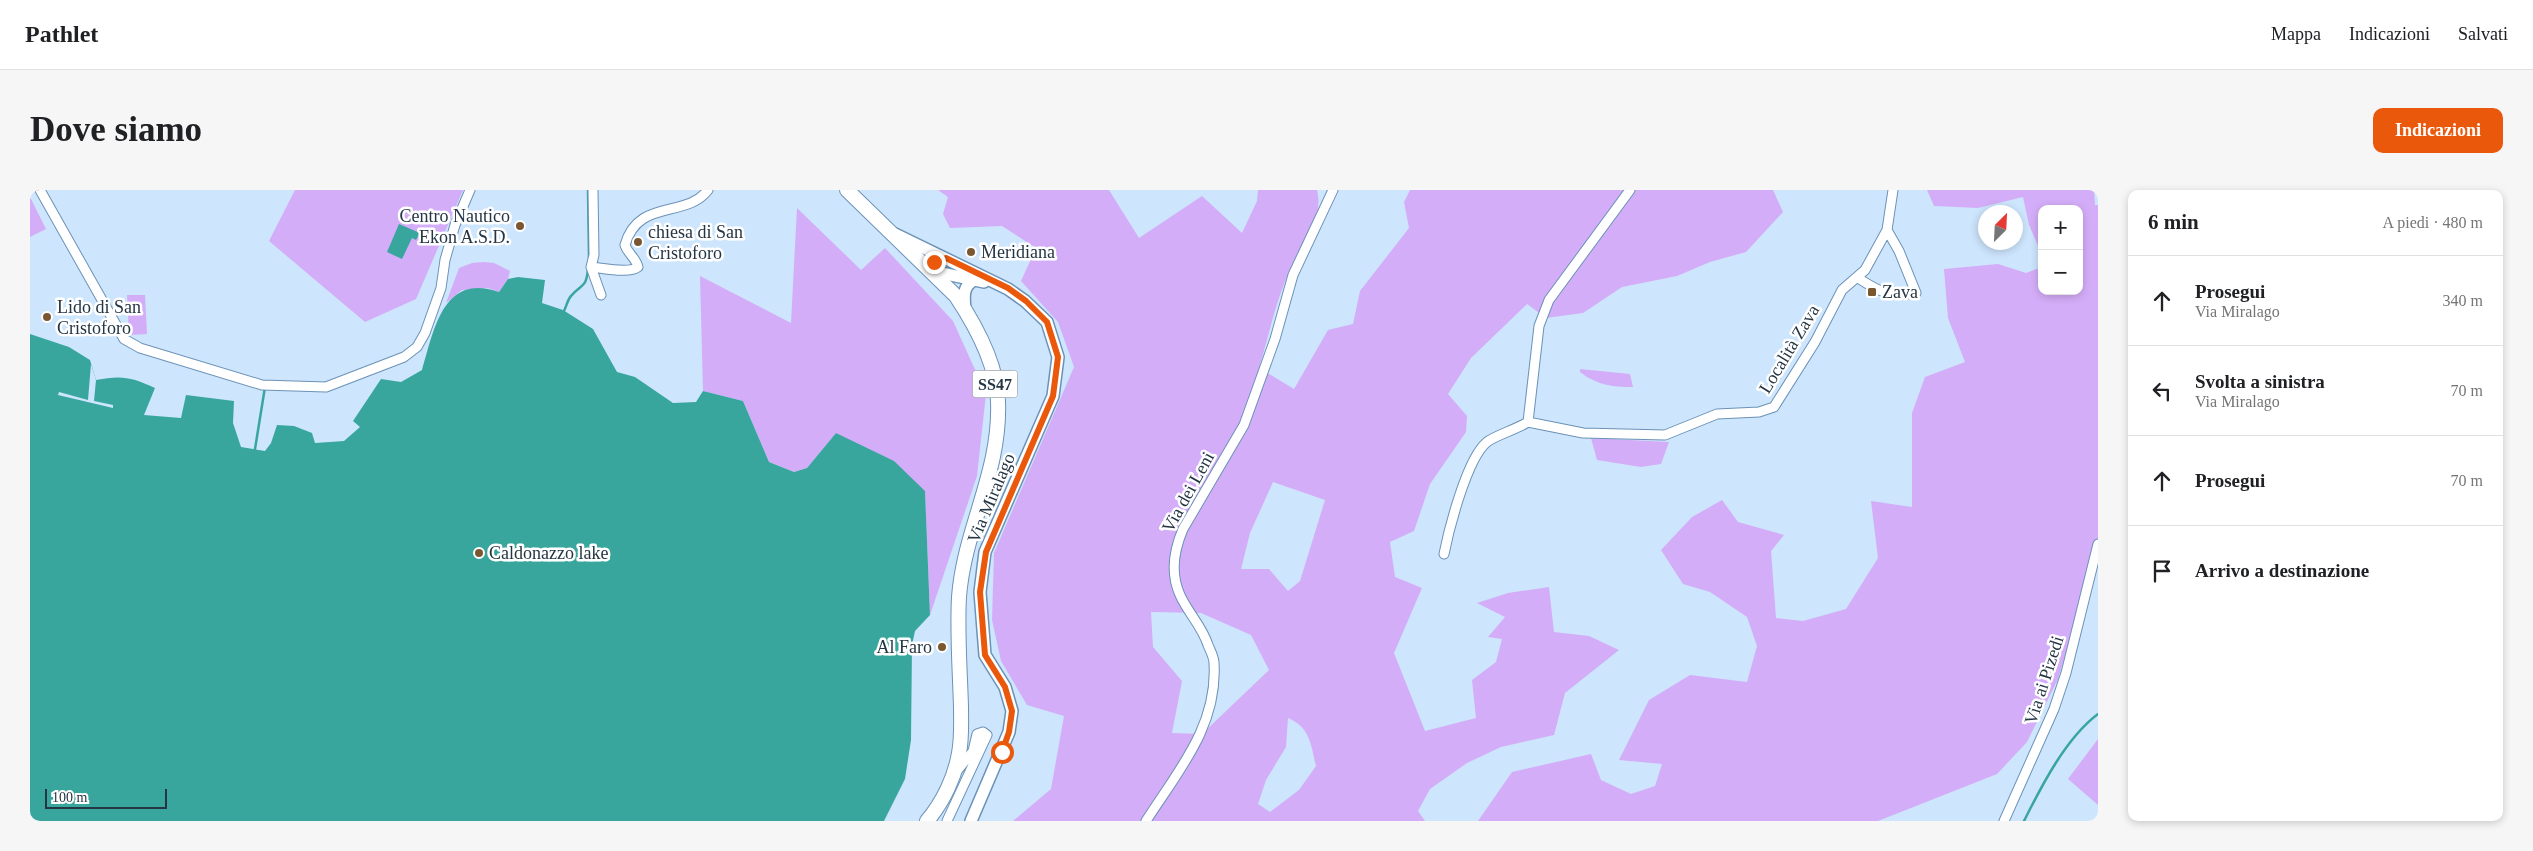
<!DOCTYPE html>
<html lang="it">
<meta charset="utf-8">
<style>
:root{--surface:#fff;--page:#f6f6f6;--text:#202124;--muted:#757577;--line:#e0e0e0;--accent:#ea580c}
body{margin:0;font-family:Georgia,serif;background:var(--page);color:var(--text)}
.controls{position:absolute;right:15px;top:15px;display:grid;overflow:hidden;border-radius:10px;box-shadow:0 2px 8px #0003}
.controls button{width:45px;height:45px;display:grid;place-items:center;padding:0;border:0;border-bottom:1px solid var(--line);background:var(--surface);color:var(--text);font:25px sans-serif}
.compass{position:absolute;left:1948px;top:15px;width:45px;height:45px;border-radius:50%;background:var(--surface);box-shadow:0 2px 8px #0003;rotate:24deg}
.scale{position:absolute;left:15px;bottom:12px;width:122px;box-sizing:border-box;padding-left:5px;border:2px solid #243544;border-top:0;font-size:14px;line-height:18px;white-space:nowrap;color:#243544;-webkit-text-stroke:4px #fff;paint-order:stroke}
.stop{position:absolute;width:15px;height:15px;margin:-11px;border:4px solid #ea580c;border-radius:50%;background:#fff}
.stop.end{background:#ea580c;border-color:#fff;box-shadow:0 1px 5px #0008}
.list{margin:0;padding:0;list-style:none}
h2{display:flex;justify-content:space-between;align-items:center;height:65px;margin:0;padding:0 20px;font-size:21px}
h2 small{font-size:16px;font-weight:400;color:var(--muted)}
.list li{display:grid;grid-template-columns:32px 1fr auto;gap:15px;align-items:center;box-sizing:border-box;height:90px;padding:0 20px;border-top:1px solid var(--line)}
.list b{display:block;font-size:19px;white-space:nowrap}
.list p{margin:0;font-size:16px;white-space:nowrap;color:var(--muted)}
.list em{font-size:16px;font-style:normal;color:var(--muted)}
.icon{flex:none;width:28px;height:28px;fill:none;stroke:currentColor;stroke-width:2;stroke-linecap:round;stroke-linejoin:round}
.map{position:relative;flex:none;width:2068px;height:631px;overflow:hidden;border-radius:10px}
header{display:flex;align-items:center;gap:30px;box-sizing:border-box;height:70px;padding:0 25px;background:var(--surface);border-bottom:1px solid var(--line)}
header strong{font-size:24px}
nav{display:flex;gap:28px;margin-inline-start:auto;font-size:18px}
.intro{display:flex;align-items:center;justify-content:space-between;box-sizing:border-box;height:120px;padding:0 30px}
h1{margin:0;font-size:35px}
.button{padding:12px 22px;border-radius:10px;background:var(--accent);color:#fff;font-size:18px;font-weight:700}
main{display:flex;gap:30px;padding:0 30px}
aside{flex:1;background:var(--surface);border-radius:10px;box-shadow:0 2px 8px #0003}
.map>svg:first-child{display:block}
.green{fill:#d4adf8;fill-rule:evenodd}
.water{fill:#39a69e}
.pier{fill:#cde5fd}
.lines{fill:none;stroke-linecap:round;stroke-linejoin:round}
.stream{stroke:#39a69e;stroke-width:2.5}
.minor-casing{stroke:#6b92b7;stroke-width:11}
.tertiary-casing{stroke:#6b92b7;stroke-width:14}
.primary-casing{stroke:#6b92b7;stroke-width:16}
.minor{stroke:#fff;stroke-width:9}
.tertiary{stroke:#fff;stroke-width:11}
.primary{stroke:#fff;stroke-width:14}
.route{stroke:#ea580c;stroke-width:6}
.poi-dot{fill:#7a5730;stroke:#fff;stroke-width:2}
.labels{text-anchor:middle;stroke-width:5;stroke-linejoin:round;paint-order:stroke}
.shield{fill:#fff;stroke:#66727c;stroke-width:1}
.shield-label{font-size:16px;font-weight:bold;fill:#243544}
.poi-label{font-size:18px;fill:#243544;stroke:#fff;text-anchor:start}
.street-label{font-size:18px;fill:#243544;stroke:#fff}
</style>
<header>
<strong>Pathlet</strong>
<nav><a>Mappa</a><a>Indicazioni</a><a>Salvati</a></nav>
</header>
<div class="intro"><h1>Dove siamo</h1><a class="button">Indicazioni</a></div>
<main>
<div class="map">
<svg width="2068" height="631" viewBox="0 0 2068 631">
<rect width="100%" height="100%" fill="#cde5fd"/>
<path class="green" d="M265,0H433L386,109L335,132L239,51Z
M908,0H1079L1109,48L1172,6L1212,43L1227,11L1228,0H1287C1295,31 1267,61 1256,89C1244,118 1238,149 1229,178L1264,199L1298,140L1323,134L1330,101L1379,38L1374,12L1380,0H1743L1753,22L1716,62L1680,72L1647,86L1592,97L1553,123L1516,128L1497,114L1441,168L1418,204L1437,226L1436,242L1400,294L1384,341L1360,352L1365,387L1392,398L1364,463L1395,541L1446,528L1442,490L1466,472L1472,449L1458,447L1475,427L1447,413L1478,403L1519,397L1524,442L1559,446L1589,460L1535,503L1524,545L1471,557L1437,573L1400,599L1388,621L1395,631H983L1021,599L1034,526L997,515L971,471L962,430L964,363L1044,177L1028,132L991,91L1006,58L972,36L920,38L913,24L918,7ZM1243,292L1295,310L1270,391L1258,401L1239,379H1211L1220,343ZM1121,422L1171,423L1221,445L1239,480L1172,544L1142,543L1152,491L1123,457ZM1258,528C1280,537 1281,555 1286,576L1269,600L1240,622L1228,614L1236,590L1256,557Z
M1897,0H2064L2065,15H2068V353L2028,489L1997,552L1967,584L1848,631H1448L1482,582L1561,564L1571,590L1601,604L1625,596L1632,574L1589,570L1619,510L1660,485L1717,492L1727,456L1717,427L1680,402L1653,394L1631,360L1662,327L1692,310L1708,332L1754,345L1741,361L1746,428L1773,431L1816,419L1848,368L1841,311L1882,317V223L1895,187L1935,172L1918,128L1914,79L1968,74L1996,83L2012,77V101H2049V19H2012V65L1999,35L1993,7L1948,18L1904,16Z
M0,7L16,39L0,47Z
M767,18L831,80L855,58L923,131L956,204L947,286L900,425L895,301L806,243L777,278L764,282L739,272L713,211L673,201L670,86L761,133Z
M454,72L464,73L480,81L478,89L469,102L458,98L432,100L416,113L429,78L442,73Z
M97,105H115L117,144L99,145Z
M1550,179L1600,184L1603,197C1582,197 1567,195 1550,182Z
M1561,248L1639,252L1631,274L1611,277L1567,270Z
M2068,549V615L2038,589Z"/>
<path class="water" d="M369,34L390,43L386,50L382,48L372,69L357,62Z
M488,87L515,90L512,113L533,120L563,139L587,182L605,187L643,213L666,212L673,201L713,211L739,272L764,282L777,278L806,243L864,271L895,301L900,425L885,441L882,455L881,550L875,589L854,631H0V144L39,157L60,170L66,190C91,185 102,187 125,198L114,225L151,228L156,205L204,211L203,233L211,257L235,261L241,253L247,235L264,236L282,243L285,253L314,251L330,237L323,231L351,189L371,192L392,180C404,140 413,82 469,102L478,89Z"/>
<path class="pier" d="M61,174L66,190L64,211L83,215V218L28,205L29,202L58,210Z"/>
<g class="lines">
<path class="stream" d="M558,0L559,68
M534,121C536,117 538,109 541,106C552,93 556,99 558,79
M225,259L235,197
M1994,631C2012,595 2036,548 2068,524"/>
<g class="minor-casing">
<path id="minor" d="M10,0L94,149L110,158L232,195L296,197L374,167L387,157L395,143L411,98L415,70L425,35L440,0
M1600,0L1519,110L1509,136L1498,232L1553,243L1635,245L1687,224L1729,222L1744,217L1785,152L1812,100L1835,80L1857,40
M561,77C573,78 599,84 608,77C606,68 598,64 595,55C608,8 656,29 678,0
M561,77L564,65L563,0
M561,77L571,105
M1828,88C1851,103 1858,106 1886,103L1869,61L1857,40L1863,0
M1414,364C1419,339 1437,268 1457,252C1464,246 1487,239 1498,232
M917,631L957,545L953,542L947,544L943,561L927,581
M1116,631C1148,581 1188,536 1184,473C1184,467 1180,460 1178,455C1172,436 1158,423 1150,405C1140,383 1144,360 1153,339L1214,235L1245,149L1263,85L1303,0
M1974,631L2024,519L2036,483L2068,354"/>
</g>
<g class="tertiary-casing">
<path id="tertiary" d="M865,44L978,99L995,111L1017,132L1028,167L1023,206L955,362L950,402L955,465L975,497L982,521L979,542L941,631
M902,81L954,92
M935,120C934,107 932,97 944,90"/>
</g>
<g class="primary-casing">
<path id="primary" d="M817,0L926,106C946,136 967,174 968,211C971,282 934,339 929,407C927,444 930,481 931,517C931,532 932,548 929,563C925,587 913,612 897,631"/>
</g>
<use href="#minor" class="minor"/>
<use href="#tertiary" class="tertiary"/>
<use href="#primary" class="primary"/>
</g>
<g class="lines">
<path class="route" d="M904,72L916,68L978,98L996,111L1017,132L1028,167L1023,206L956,362L950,402L955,465L975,497L982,521L979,542L972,562"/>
</g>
<g class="poi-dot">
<circle cx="490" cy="36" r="5"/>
<circle cx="608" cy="52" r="5"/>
<circle cx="941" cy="62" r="5"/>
<rect x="1837" y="97" width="10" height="10" rx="2.5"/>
<circle cx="17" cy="127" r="5"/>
<circle cx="449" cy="363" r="5"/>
<circle cx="912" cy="457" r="5"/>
</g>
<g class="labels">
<rect class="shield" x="942.5" y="180.5" width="45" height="27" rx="4"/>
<g class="shield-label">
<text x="965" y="200">SS47</text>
</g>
<g class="poi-label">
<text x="480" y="32" text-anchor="end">Centro Nautico<tspan x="480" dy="21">Ekon A.S.D.</tspan></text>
<text x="618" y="48">chiesa di San<tspan x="618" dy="21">Cristoforo</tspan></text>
<text x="951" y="68">Meridiana</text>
<text x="1852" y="108">Zava</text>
<text x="27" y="123">Lido di San<tspan x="27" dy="21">Cristoforo</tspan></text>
<text x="459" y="369">Caldonazzo lake</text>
<text x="902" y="463" text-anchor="end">Al Faro</text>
</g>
<g class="street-label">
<text transform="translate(1759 159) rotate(-59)" y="6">Località Zava</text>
<text transform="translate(1158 302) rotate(-61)" y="6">Via dei Leni</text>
<text transform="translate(961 308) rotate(-67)" y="6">Via Miralago</text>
<text transform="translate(2014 490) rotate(-72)" y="6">Via ai Pizedi</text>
</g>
</g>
</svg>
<div class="controls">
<button>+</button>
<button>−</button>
</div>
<svg class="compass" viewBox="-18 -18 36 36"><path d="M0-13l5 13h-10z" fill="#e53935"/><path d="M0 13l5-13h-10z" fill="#757577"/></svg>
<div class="scale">100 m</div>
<div class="stop" style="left:972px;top:562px"></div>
<div class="stop end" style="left:904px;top:72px"></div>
</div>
<aside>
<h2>6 min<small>A piedi · 480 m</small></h2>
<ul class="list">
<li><svg class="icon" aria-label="ahead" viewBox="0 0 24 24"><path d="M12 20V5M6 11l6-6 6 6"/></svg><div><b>Prosegui</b><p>Via Miralago</p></div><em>340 m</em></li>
<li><svg class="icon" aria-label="left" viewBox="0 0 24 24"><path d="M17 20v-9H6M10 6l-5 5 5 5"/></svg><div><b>Svolta a sinistra</b><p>Via Miralago</p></div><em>70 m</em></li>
<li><svg class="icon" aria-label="ahead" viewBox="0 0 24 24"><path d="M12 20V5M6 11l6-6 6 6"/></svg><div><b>Prosegui</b></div><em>70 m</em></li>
<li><svg class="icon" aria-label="arrive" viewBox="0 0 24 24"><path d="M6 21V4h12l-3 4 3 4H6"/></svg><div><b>Arrivo a destinazione</b></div></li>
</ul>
</aside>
</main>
